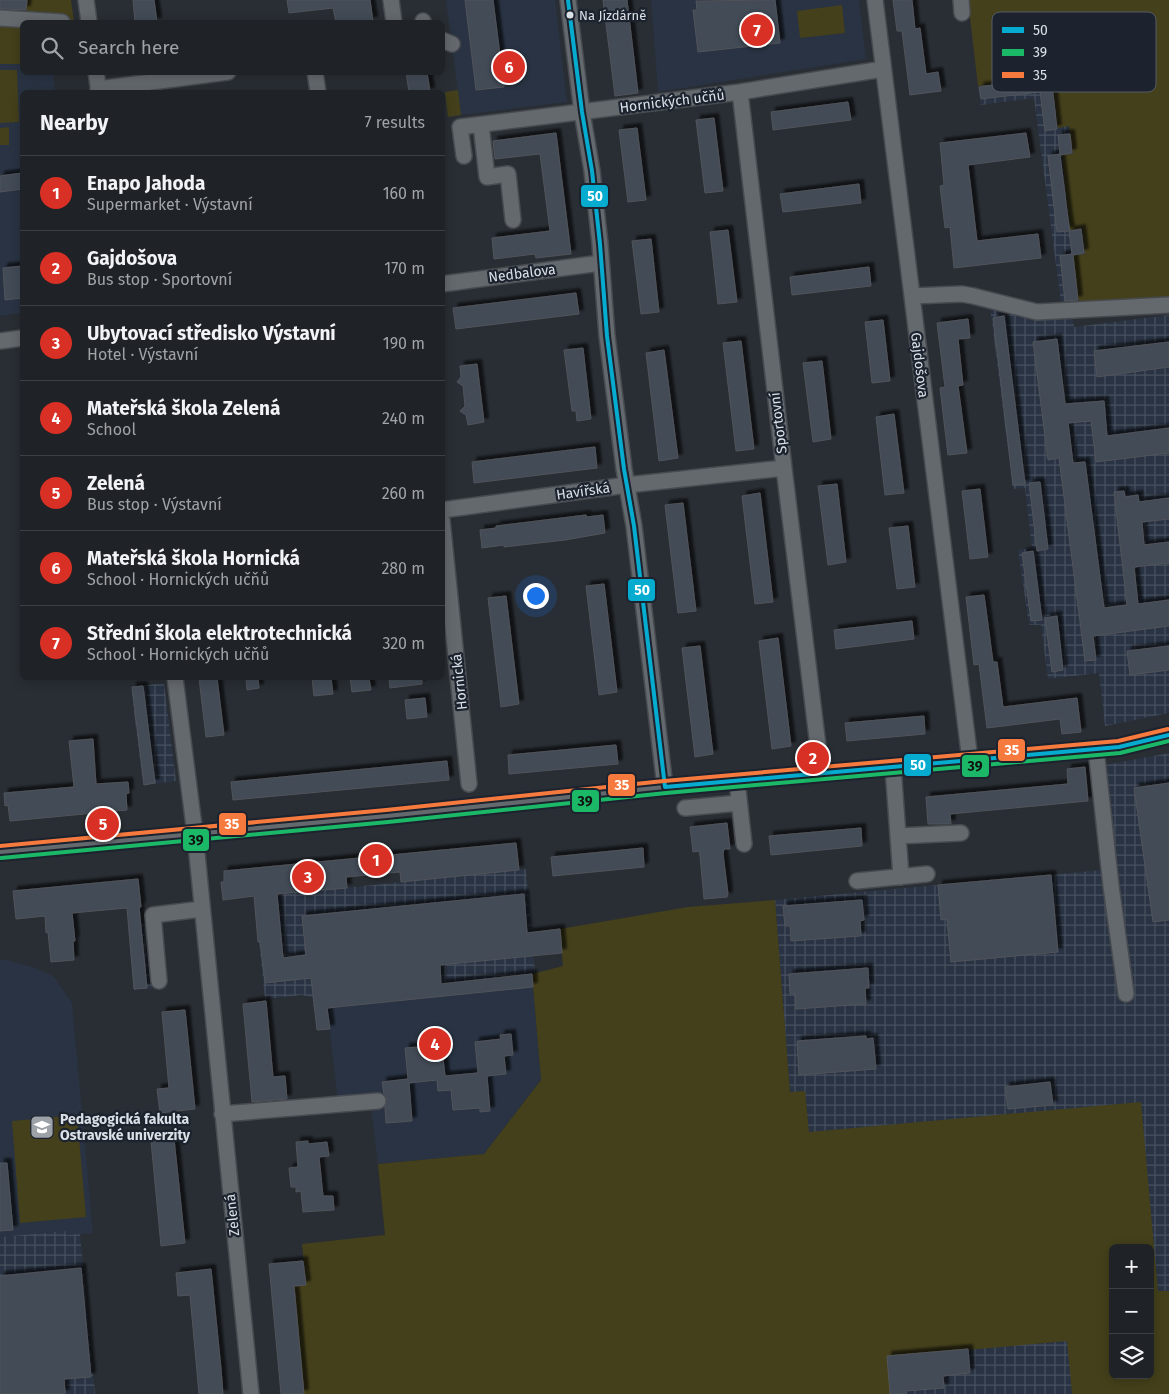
<!DOCTYPE html>
<meta charset="utf-8">
<style>
:root{--surface:#1f2227;--page:#272a2f;--text:#f1f3f6;--muted:#a1a4a7;--line:#3c3f44;--accent:#d93025}
body{margin:0;font-family:"Fira Sans",sans-serif;background:var(--page);color:var(--text)}
.controls{position:absolute;right:15px;bottom:15px;display:grid;overflow:hidden;border-radius:8px;box-shadow:0 2px 12px #0003}
.controls button{width:45px;height:45px;display:grid;place-items:center;padding:0;border:0;border-bottom:1px solid var(--line);background:var(--surface);color:var(--text);font:25px sans-serif}
.you{position:absolute;left:535px;top:595px;width:18px;height:18px;margin:-12px;border:4px solid #fff;border-radius:50%;background:#1a73e8;box-shadow:0 0 0 8px #1a73e833}
.badge{display:grid;place-items:center;width:32px;height:32px;border-radius:50%;background:var(--accent);color:#fff;font-size:16px;font-weight:700}
.pin{position:absolute;translate:-50% -50%;border:2px solid #fff;box-shadow:0 1px 5px #0006}
.list{margin:0;padding:0;list-style:none}
h2{display:flex;justify-content:space-between;align-items:center;height:65px;margin:0;padding:0 20px;font-size:21px}
h2 small{font-size:16px;font-weight:400;color:var(--muted)}
.list li{display:grid;grid-template-columns:32px 1fr auto;gap:15px;align-items:center;box-sizing:border-box;height:75px;padding:0 20px;border-top:1px solid var(--line)}
.list b{display:block;font-size:19px;white-space:nowrap}
.list p{margin:0;font-size:16px;white-space:nowrap;color:var(--muted)}
.list em{font-size:16px;font-style:normal;color:var(--muted)}
.icon{flex:none;width:28px;height:28px;fill:none;stroke:currentColor;stroke-width:2;stroke-linecap:round;stroke-linejoin:round}
.map{position:relative;flex:none;width:1169px;height:1394px;overflow:hidden}
.search{position:absolute;background:var(--surface);box-shadow:0 2px 12px #0003;left:20px;top:20px;width:425px;height:55px;display:flex;align-items:center;gap:12px;box-sizing:border-box;padding:0 18px;border-radius:8px;color:var(--muted);font-size:19px}
.panel{position:absolute;background:var(--surface);box-shadow:0 2px 12px #0003;left:20px;top:90px;width:425px;height:590px;border-radius:8px}
.map>svg:first-child{display:block}
.built{fill:#293343}
.industrial{fill:url(#industrial-grid);fill-rule:evenodd}
.green{fill:#44401b;fill-rule:evenodd}
.building{fill:#434b56;stroke:#51545a;filter:url(#shadow)}
.lines{fill:none;stroke-linecap:round;stroke-linejoin:round}
.minor-casing{stroke:#474b50;stroke-width:18}
.minor{stroke:#64696e;stroke-width:15}
.bus-1-casing{stroke:#1c232e;stroke-width:8}
.bus-2-casing{stroke:#1c232e;stroke-width:8}
.bus-3-casing{stroke:#1c232e;stroke-width:8}
.bus-1{stroke:#06acd0;stroke-width:4}
.bus-2{stroke:#1ab867;stroke-width:4}
.bus-3{stroke:#f6793e;stroke-width:4}
.bus-dot{fill:#dbe0e7;stroke:#1c232e;stroke-width:2}
.labels{text-anchor:middle;stroke-width:4.5;stroke-linejoin:round;paint-order:stroke}
.bus-label{font-size:13px;fill:#dbe0e7;stroke:#1c232e;text-anchor:start}
.street-label{font-size:14px;fill:#dbe0e7;stroke:#1c232e}
.poi-label{font-size:14px;font-weight:bold;fill:#dbe0e7;stroke:#1c232e;text-anchor:start}
.key{fill:#1c232e;stroke:#555c66;stroke-width:1}
.key-label{font-size:14px;fill:#dbe0e7}
.line-badge{stroke:#1c232e;stroke-width:2}
.badge-label{font-size:14px;text-anchor:middle;font-weight:bold;fill:#fff}
.pale-badge-label{font-size:14px;text-anchor:middle;font-weight:bold;fill:#111}
</style>
<div class="map">
<svg width="1169" height="1394" viewBox="0 0 1169 1394">
<defs>
<pattern id="industrial-grid" width="8" height="8" patternUnits="userSpaceOnUse" patternTransform="scale(1.25)"><rect width="8" height="8" fill="#293343"/><path d="M0 4h8M4 0v8" fill="none" stroke="#47505e"/></pattern>
<filter id="shadow"><feDropShadow dx="4.5" dy="-4.5" stdDeviation="1" flood-color="#0009"/></filter>
</defs>
<rect width="100%" height="100%" fill="#292e34"/>
<path class="built" d="M446,0H555L567,102L461,115Z
M651,0H859L866,59L658,92Z
M0,64H22V72L53,73L55,92H22V313L0,316Z
M0,960H7L36,968L54,977L72,1003L93,1233L65,1236V1231L0,1237Z
M533,987L541,1079L484,1154L378,1164L371,1109L339,1111L327,1008Z"/>
<path class="industrial" d="M1052,75L1058,127L1069,126L1073,154L1062,155L1071,230L1082,228L1085,254L1074,256L1079,308L1062,310L1034,98L981,105L978,86Z
M990,307L1072,314L1074,327L1169,315V713L1105,726L1099,673L1048,679L1041,625H1029L1018,550L1032,548L1025,488L1013,489Z
M164,683L176,781L143,785L131,687Z
M1169,753V1394H831L805,1091L790,1093L775,900L1102,870L1094,767ZM1113,1248H1150V1375H1113Z
M526,869L535,973L532,974L533,987L314,1009L312,997L302,995L265,999L259,943L282,940L277,895Z
M160,923L166,987L134,990L128,926Z
M65,1231L66,1235L80,1234L95,1394H0V1237Z"/>
<path class="green" d="M27,0H71L74,22H22V64H0V13L26,15Z
M968,0H1169V305L1080,310L1073,256L1085,254L1082,228L1070,230L1062,155L1073,154L1069,126L1058,128L1052,76L978,86Z
M842,5L845,33L800,38L797,11Z
M0,70H17L19,122L0,123Z
M458,90L461,115L448,117L445,92Z
M9,127V145H0V128Z
M775,900L790,1092L805,1091L809,1132L1141,1102L1158,1291H1169V1394H1072L1067,1341L889,1357L892,1394H304L294,1286L306,1284L302,1244L385,1235L378,1164L484,1154L541,1080L532,974L563,966L560,929L688,907ZM1113,1248H1150V1375H1113Z
M77,1115L86,1217L20,1223L12,1121Z"/>
<path class="building" d="M0,0H27L26,10L0,9Z
M133,0H154L157,22H135Z
M287,0H370L373,21L336,22L333,8L289,13Z
M465,0H493L504,87L476,90Z
M603,0H627L638,93L615,96Z
M775,0L780,43L698,52L693,10H697L696,1Z
M893,0H912L915,29L920,28L926,74L938,72L941,91L910,95L902,31H897Z
M406,72H427L430,92H409Z
M1051,77L1057,129L1045,131L1040,92L981,99L979,87Z
M848,102L851,120L773,130L771,112Z
M714,118L723,191L705,193L696,120Z
M637,128L646,200L628,202L619,130Z
M556,133L571,254L536,258L535,254L494,259L492,238L550,231L540,154L495,159L493,141Z
M1026,133L1030,157L968,165L977,241L1038,234L1041,258L954,268L950,227L945,228L940,186L944,185L940,143Z
M1070,134L1072,153L1060,155L1068,219L1070,231L1081,229L1084,253L1073,255L1078,300L1065,301L1060,256L1072,254L1069,231L1057,232L1048,156L1060,154L1058,135Z
M22,173V189L0,192V176Z
M859,184L861,203L783,212L780,194Z
M728,230L737,302L718,304L710,232Z
M651,239L659,312L641,314L632,241Z
M22,266V298L5,300L3,268Z
M869,267L871,286L792,295L790,277Z
M576,293L579,314L456,329L453,308Z
M1004,316L1025,484L1013,485L993,318Z
M968,319L970,338L958,339L963,385L958,386L967,453L948,455L940,388L945,387L937,323Z
M883,320L890,381L872,383L865,322Z
M1057,339L1065,404L1104,401L1107,436L1169,428V453L1096,462L1091,421L1068,423L1073,463L1085,462L1104,608L1127,605L1114,492L1124,491L1125,497L1138,495L1139,502L1169,498V519L1142,522L1144,545L1169,542V563L1134,567L1138,604L1169,600V626L1093,636L1096,660L1085,661L1059,458L1048,460L1033,342Z
M741,341L754,449L736,451L723,343Z
M1169,342V367L1097,377L1094,351Z
M583,348L591,419L577,421L576,411H572L564,350Z
M664,350L678,458L659,461L646,353Z
M822,361L831,439L813,442L803,363Z
M477,364L484,422L468,425L466,415L460,411L465,406L463,386L457,382L461,377L460,366Z
M894,414L904,493L885,495L876,417Z
M595,447L597,468L474,483L472,462Z
M1040,482L1048,549L1037,551L1029,483Z
M837,484L846,562L828,565L818,486Z
M980,489L988,557L970,559L962,491Z
M760,493L773,602L755,604L742,496Z
M683,503L696,611L678,613L665,505Z
M586,515L587,517L603,515L605,533L565,540L504,547V545L482,548L480,530L496,528V526Z
M908,526L915,587L897,589L889,528Z
M1033,551L1042,620L1031,621L1022,553Z
M604,584L617,692L599,695L586,586Z
M984,595L993,662H997L1003,707L1077,698L1081,732L1062,734L1060,719L987,728L979,664L974,665L966,597Z
M506,596L519,704L501,707L488,598Z
M1057,616L1063,670L1052,672L1045,618Z
M912,621L914,639L836,649L834,630Z
M778,638L791,746L772,749L759,641Z
M700,646L713,754L695,757L682,648Z
M1169,646V670L1130,675L1127,651Z
M199,678H217L224,735L206,737Z
M246,678H258L259,688L247,690Z
M312,678H331L333,694L314,696Z
M350,678H369L371,690L352,692Z
M389,678H422V684L390,688Z
M143,686L155,783L144,785L132,687Z
M425,698L427,717L407,719L405,700Z
M924,716L925,734L847,741L845,723Z
M93,739L96,784L128,782L129,793L126,794L127,810L10,821L8,805L5,806L4,793L74,787L69,741Z
M616,745L618,764L509,774L508,755Z
M447,761L449,780L233,800L231,782Z
M1085,767L1088,801L950,814L951,824H928L926,797L1068,784L1067,769Z
M1169,783V920L1153,922L1134,788Z
M727,823L730,849H724L723,854L728,894L727,897L704,899L700,856L699,851L693,852L690,827Z
M861,828L862,846L771,855L769,836Z
M516,843L519,870L401,882L400,872L346,877L347,888L277,894L283,958L306,955L302,916L373,909L524,894L527,933L560,929L562,953L440,965L441,984L532,974L533,987L327,1008L330,1029L317,1030L311,978L265,983L260,942H258L254,896L223,900L221,882H224V871Z
M643,848L644,867L553,876L551,857Z
M1051,875L1058,952L951,962L947,919L941,920L938,885Z
M138,879L141,907H139L147,988L134,989L127,908L72,913L75,941H73L74,960L51,962L48,932L46,933L45,916L16,919L13,891Z
M862,900L864,920L860,921L861,936L791,941L790,926H785L783,906Z
M868,968L869,988H865L866,1004L796,1009L795,994H790L789,974Z
M266,1001L273,1077L285,1076L287,1099L252,1102L243,1004Z
M185,1010L195,1109L160,1113L157,1089L169,1088L162,1012Z
M511,1034L513,1055L504,1056L506,1074L487,1076L490,1111L480,1112V1108L453,1110L451,1090L438,1091L437,1080L409,1083L412,1121L386,1123L385,1107L387,1100L384,1094L382,1082L408,1079L405,1048L432,1046V1042L441,1041L445,1076L478,1073L475,1042L501,1039L500,1035Z
M866,1036V1039L873,1038L876,1069L799,1075L797,1041Z
M1050,1082L1053,1105L1008,1109L1005,1087Z
M174,1139L185,1243L161,1246L151,1141Z
M308,1141V1144L327,1142L329,1156L319,1157L323,1196H333L334,1210L303,1212L301,1191L296,1192V1187H291L289,1168L298,1167L296,1142Z
M0,1163H7L13,1230L0,1231Z
M303,1261L306,1285L294,1286L304,1394H281L269,1264Z
M81,1268L91,1377L64,1379L65,1394H0V1276Z
M211,1269L221,1369L223,1394H199L190,1295L178,1296L176,1273Z
M968,1349L970,1373L943,1376L944,1388L906,1391L907,1394H890L887,1356Z"/>
<g class="lines">
<g class="minor-casing">
<path id="minor" d="M86,0L89,22
M391,0L394,22
M568,0L582,112L592,171L600,244L607,336L624,469L634,526L665,787
M875,0L970,760
M961,0L962,13
M0,18L62,22
M423,21V22
M442,40L452,44
M96,72L99,92
M315,72L318,92
M98,89L228,72
M740,92L784,468L819,754
M481,125L487,177L508,174L513,220
M464,156L460,127L740,92L883,69
M442,284L601,263
M912,296L962,294L973,296L1037,312L1169,305
M0,341L22,338
M442,510L627,485L784,468
M442,520L469,784
M175,678L195,834L251,1394
M1096,749L1111,886L1126,994
M893,767L901,877
M737,781L744,844
M685,808L739,803
M898,836L961,833
M0,852L387,816L665,787L1119,747L1169,735
M857,881L927,874
M159,981L153,915L202,909
M222,1114L378,1101"/>
</g>
<use href="#minor" class="minor"/>
<g class="bus-1-casing">
<path id="bus-1" d="M568,0L582,112L592,171L600,244L607,336L624,469L634,526L665,787
M665,787L1119,747L1169,735"/>
</g>
<g class="bus-2-casing">
<path id="bus-2" d="M1,858L388,822L666,793L1120,753L1169,741"/>
</g>
<g class="bus-3-casing">
<path id="bus-3" d="M0,846L386,810L664,781L1118,741L1168,729"/>
</g>
<use href="#bus-1" class="bus-1"/>
<use href="#bus-2" class="bus-2"/>
<use href="#bus-3" class="bus-3"/>
</g>
<defs>
<g id="university-square" transform="scale(1.25)"><rect x="-9" y="-9" width="18" height="18" rx="4" fill="#9da2a8" stroke="#1c232e"/><path d="M0-5L7-2L0 1L-7-2ZM-4 1L0 2.5L4 1V4Q0 6-4 4Z" fill="#fff"/></g>
</defs>
<g fill-rule="evenodd">
<use href="#university-square" x="42" y="1127"/>
</g>
<circle class="bus-dot" cx="570" cy="15" r="4.5"/>
<g class="labels">
<g class="bus-label">
<text x="579" y="20">Na Jízdárně</text>
</g>
<g class="street-label">
<text transform="translate(672 101) rotate(-7)" y="5">Hornických učňů</text>
<text transform="translate(522 273) rotate(-7)" y="5">Nedbalova</text>
<text transform="translate(920 365) rotate(83)" y="5">Gajdošova</text>
<text transform="translate(778 423) rotate(-97)" y="5">Sportovní</text>
<text transform="translate(583 491) rotate(-8)" y="5">Havířská</text>
<text transform="translate(459 682) rotate(-96)" y="5">Hornická</text>
<text transform="translate(232 1215) rotate(-96)" y="5">Zelená</text>
</g>
<g class="poi-label">
<text x="60" y="1124">Pedagogická fakulta<tspan x="60" dy="16">Ostravské univerzity</tspan></text>
</g>
</g>
<rect x="992" y="12" width="164" height="80" rx="8" class="key"/>
<rect x="1002" y="27" width="22" height="6" fill="#06acd0"/>
<rect x="1002" y="49" width="22" height="7" fill="#1ab867"/>
<rect x="1002" y="72" width="22" height="6" fill="#f6793e"/>
<g class="key-label">
<text x="1033" y="35">50</text>
<text x="1033" y="57">39</text>
<text x="1033" y="80">35</text>
</g>
<g class="line-badge">
<rect x="580" y="184" width="29" height="24" rx="5" fill="#06acd0"/>
<rect x="627" y="578" width="29" height="24" rx="5" fill="#06acd0"/>
<rect x="997" y="738" width="29" height="24" rx="5" fill="#f6793e"/>
<rect x="903" y="753" width="29" height="24" rx="5" fill="#06acd0"/>
<rect x="961" y="754" width="29" height="24" rx="5" fill="#1ab867"/>
<rect x="607" y="773" width="29" height="24" rx="5" fill="#f6793e"/>
<rect x="571" y="789" width="29" height="24" rx="5" fill="#1ab867"/>
<rect x="218" y="812" width="29" height="24" rx="5" fill="#f6793e"/>
<rect x="182" y="828" width="28" height="24" rx="5" fill="#1ab867"/>
</g>
<g class="badge-label">
<text x="595" y="201">50</text>
<text x="642" y="595">50</text>
<text x="1012" y="755">35</text>
<text x="918" y="770">50</text>
<text x="622" y="790">35</text>
<text x="232" y="829">35</text>
</g>
<g class="pale-badge-label">
<text x="975" y="771">39</text>
<text x="585" y="806">39</text>
<text x="196" y="845">39</text>
</g>
</svg>
<div class="controls">
<button>+</button>
<button>−</button>
<button><svg class="icon" aria-label="layers" viewBox="0 0 24 24"><path d="M12 4l9 5-9 5-9-5zM3 14l9 5 9-5"/></svg></button>
</div>
<div class="you"></div>
<div class="pin badge" style="left:376px;top:860px">1</div>
<div class="pin badge" style="left:813px;top:758px">2</div>
<div class="pin badge" style="left:308px;top:877px">3</div>
<div class="pin badge" style="left:435px;top:1044px">4</div>
<div class="pin badge" style="left:103px;top:824px">5</div>
<div class="pin badge" style="left:509px;top:67px">6</div>
<div class="pin badge" style="left:757px;top:30px">7</div>
<div class="search"><svg class="icon" aria-label="search" viewBox="0 0 24 24"><circle cx="10" cy="10" r="6"/><path d="M15 15l6 6"/></svg>Search here</div>
<section class="panel">
<h2>Nearby<small>7 results</small></h2>
<ul class="list">
<li><span class="badge">1</span><div><b>Enapo Jahoda</b><p>Supermarket · Výstavní</p></div><em>160 m</em></li>
<li><span class="badge">2</span><div><b>Gajdošova</b><p>Bus stop · Sportovní</p></div><em>170 m</em></li>
<li><span class="badge">3</span><div><b>Ubytovací středisko Výstavní</b><p>Hotel · Výstavní</p></div><em>190 m</em></li>
<li><span class="badge">4</span><div><b>Mateřská škola Zelená</b><p>School</p></div><em>240 m</em></li>
<li><span class="badge">5</span><div><b>Zelená</b><p>Bus stop · Výstavní</p></div><em>260 m</em></li>
<li><span class="badge">6</span><div><b>Mateřská škola Hornická</b><p>School · Hornických učňů</p></div><em>280 m</em></li>
<li><span class="badge">7</span><div><b>Střední škola elektrotechnická</b><p>School · Hornických učňů</p></div><em>320 m</em></li>
</ul>
</section>
</div>
